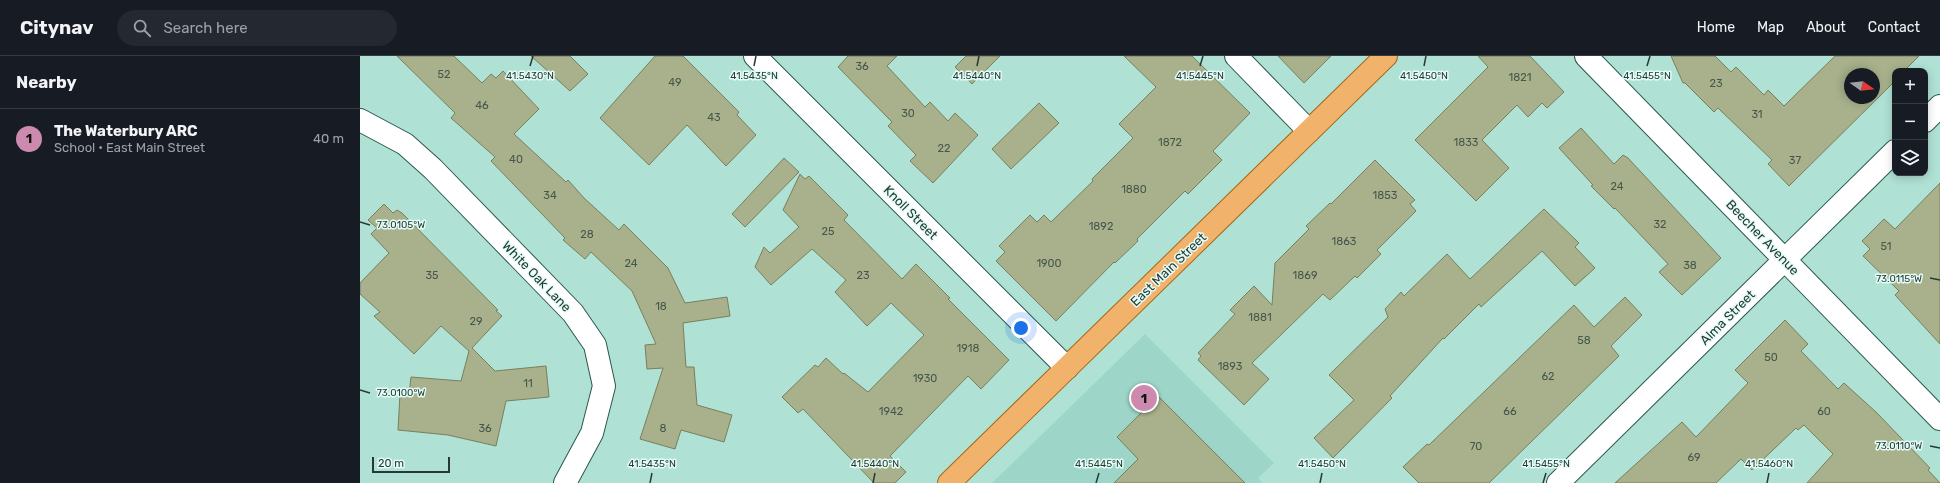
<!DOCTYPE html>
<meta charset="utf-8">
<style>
:root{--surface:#171b24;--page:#242831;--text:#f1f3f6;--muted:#9ea1a6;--line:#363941;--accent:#cc8bae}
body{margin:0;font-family:Rubik,sans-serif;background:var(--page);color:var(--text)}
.controls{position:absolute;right:12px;top:12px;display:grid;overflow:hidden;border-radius:8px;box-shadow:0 2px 10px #0003}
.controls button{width:36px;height:36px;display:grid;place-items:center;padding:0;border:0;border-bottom:1px solid var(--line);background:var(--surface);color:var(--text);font:20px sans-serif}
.compass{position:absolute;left:1484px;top:12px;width:36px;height:36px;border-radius:50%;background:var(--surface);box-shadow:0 2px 10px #0003;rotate:104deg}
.scale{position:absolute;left:12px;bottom:10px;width:78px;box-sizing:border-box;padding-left:4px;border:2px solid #263935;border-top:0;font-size:11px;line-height:14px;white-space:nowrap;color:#263935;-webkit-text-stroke:3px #e4fcf6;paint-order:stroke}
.you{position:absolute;left:661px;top:272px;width:14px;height:14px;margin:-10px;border:3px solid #fff;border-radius:50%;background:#1a73e8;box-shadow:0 0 0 6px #1a73e833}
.badge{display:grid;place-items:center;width:26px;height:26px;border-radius:50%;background:var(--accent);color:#111;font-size:13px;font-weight:700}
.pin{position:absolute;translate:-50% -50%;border:2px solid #fff;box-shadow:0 1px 4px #0006}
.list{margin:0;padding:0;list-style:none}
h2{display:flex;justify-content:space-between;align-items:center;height:52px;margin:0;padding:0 16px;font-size:17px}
h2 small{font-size:13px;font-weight:400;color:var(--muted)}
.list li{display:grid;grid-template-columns:26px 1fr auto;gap:12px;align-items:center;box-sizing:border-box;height:60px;padding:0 16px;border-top:1px solid var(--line)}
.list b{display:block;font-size:15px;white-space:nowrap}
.list p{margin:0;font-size:13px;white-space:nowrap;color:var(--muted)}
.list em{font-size:13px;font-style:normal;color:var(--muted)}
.icon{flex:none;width:22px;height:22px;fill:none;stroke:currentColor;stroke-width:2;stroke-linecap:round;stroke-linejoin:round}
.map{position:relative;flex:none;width:1580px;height:427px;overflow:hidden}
header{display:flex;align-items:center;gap:24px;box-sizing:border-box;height:56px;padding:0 20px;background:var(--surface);border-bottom:1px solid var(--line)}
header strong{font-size:19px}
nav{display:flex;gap:22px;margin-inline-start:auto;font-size:14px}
.search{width:280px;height:36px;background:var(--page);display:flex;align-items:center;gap:10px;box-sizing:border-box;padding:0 14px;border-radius:22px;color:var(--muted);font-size:15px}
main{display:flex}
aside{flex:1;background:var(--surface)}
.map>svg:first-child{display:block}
.built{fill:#9dd5c9}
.building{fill:#a8b18c;stroke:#77805c;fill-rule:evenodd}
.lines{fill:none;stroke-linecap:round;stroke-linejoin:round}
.minor-casing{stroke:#2b584f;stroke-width:24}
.major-casing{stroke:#a46818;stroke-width:24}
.minor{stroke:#fff;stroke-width:22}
.major{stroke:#f1b36b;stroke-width:22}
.ticks{fill:none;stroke:#263935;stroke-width:1.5}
.labels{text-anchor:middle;stroke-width:3;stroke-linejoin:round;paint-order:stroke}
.number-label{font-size:11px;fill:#46574b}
.street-label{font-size:13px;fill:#263935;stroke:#e4fcf6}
.ticks-label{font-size:10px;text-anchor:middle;fill:#263935;stroke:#e4fcf6;stroke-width:3;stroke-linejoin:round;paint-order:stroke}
</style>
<header>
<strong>Citynav</strong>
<div class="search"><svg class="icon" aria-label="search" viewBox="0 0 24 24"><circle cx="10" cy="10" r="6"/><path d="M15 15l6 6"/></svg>Search here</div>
<nav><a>Home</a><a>Map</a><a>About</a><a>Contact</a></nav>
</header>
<main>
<aside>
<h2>Nearby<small></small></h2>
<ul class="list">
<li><span class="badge">1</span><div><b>The Waterbury ARC</b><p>School · East Main Street</p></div><em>40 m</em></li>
</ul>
</aside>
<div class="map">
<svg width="1580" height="427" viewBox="0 0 1580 427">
<rect width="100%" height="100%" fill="#b0e1d5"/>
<path class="built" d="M785,278L914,407L898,422L902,427H632Z"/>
<path class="building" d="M37,0H94L122,27L131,18L136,22L143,15L179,53L154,78L206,126L208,124L224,142L259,174L264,168L308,212L325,247L367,241L370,260L323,267L326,311H334L337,349L372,359L364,386L321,374L315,393L280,383L303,312L287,313L285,289L296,288L272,235L231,196L225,203L203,184L205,182L131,105L135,101L91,62L95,57Z
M171,0H210L228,18L210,35Z
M295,0H323L379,56L377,59L396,79L366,110L327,69L289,109L240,62Z
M488,0H537L527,10L565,51L570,46L588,65L595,57L618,79L573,127L550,105L556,99L528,70L532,66L478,11Z
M606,0H640L612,28L595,11Z
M764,0H832L890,57L853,95L862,104L828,138L825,135L777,183L778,185L755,207L754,206L696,265L636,205L645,196L639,190L670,159L677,166L684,159L691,166L733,125L732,123L773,82L759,68L796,31Z
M918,0H971L944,27Z
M1118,0H1170L1204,36L1187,52L1182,47L1168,61L1157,49L1122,84L1149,112L1116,145L1055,84L1128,11Z
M1311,0H1355L1371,16L1376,11L1404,39L1408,34L1424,50L1475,0H1559L1544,15H1535V25L1429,130L1408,108L1412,104L1358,52L1354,56L1325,27H1323ZM1490,18H1514V42H1490Z
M679,47L699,67L651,113L632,93Z
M1221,72L1254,108L1263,99L1268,102L1361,202L1322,239L1299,216L1308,208L1255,152L1254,153L1231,130L1233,129L1199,92Z
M424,102L439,116L385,171L372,158Z
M1015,104L1055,144L1050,148L1056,155L1017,194L1021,198L997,222L995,220L970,244L963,238L892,307L909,323L884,349L838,304L841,300L838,297L875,258L870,254L894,230L912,249L915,207L949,173L946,170L970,147L971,148Z
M440,118L445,123L449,120L488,159L484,164L542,223L556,208L590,242L588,243L649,304L621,333L608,320L530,400L546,416L535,427H514L443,353L438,357L422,341L455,309L458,311L466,302L483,318L484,317L508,336L564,279L531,247L507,270L475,236L486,224L452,193L411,229L395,211L404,191L410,197L439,171L423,154Z
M1580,127V288L1535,239L1539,235L1503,200L1510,193L1502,185L1524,163L1535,173Z
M24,148L33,157L37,154L42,157L138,254L136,255L142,260L112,292L135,315L186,310L189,341L146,345L136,390L88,379L38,374L40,338L49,339L51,321L101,325L109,295L81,270L54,298L14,260L20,256L0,238V227L29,197L11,178L17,172L8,164Z
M1184,153L1219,187L1215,191L1235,212L1215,230L1182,195L1121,251L1119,248L1084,283L1083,282L1030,340L1032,342L973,402L954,382L994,344L969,319L1028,261L1025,253L1041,236L1044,240L1087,198L1110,223Z
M1265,241L1282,259L1251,290L1259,300L1129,427H1059L1043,411L1067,388L1069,389L1214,249L1234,271Z
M1425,264L1448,288L1441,295L1478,333L1484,327L1516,356L1570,412L1568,414L1580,427H1447L1473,398L1444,369L1438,374L1436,372L1392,414L1381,403L1356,427H1255L1322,366L1336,381L1388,327L1375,314Z
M798,340L885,427H754L778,403L757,381Z"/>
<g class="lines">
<g class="minor-casing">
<path id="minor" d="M395,0L707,312
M876,0L949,75
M1226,0L1580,363
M0,64L45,88L73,113L213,257L235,289L244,330L232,377L205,427
M1565,65L1580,50
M1198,427L1535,95"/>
</g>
<g class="major-casing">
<path id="major" d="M589,427L1026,0"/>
</g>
<use href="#minor" class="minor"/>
<use href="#major" class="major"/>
</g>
<path class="ticks" d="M170,10L173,0M394,10L396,0M617,10L619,0M840,10L843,0M1064,10L1066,0M1287,10L1290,0M0,166L10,169M1570,222L1580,224M0,334L10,337M1570,390L1580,392M290,427L292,417M513,427L515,417M736,427L739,417M960,427L962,417M1183,427L1186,417M1407,427L1409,417"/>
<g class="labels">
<g class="number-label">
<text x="502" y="14">36</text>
<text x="84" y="22">52</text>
<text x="1160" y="25">1821</text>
<text x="315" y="30">49</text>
<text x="1356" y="31">23</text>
<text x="122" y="53">46</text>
<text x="548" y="61">30</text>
<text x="1397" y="62">31</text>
<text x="354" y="65">43</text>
<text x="810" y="90">1872</text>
<text x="1106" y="90">1833</text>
<text x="584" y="96">22</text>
<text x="156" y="107">40</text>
<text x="1435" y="108">37</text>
<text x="1257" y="134">24</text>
<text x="774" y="137">1880</text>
<text x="190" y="143">34</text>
<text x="1025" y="143">1853</text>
<text x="1300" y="172">32</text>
<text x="741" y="174">1892</text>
<text x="468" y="179">25</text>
<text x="227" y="182">28</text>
<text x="984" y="189">1863</text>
<text x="1526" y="194">51</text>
<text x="271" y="211">24</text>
<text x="689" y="211">1900</text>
<text x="1330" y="213">38</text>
<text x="72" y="223">35</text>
<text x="503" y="223">23</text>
<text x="945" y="223">1869</text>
<text x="301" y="254">18</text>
<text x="900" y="265">1881</text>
<text x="116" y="269">29</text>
<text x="1224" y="288">58</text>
<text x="608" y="296">1918</text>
<text x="1411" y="305">50</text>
<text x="870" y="314">1893</text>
<text x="1188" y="324">62</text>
<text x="565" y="326">1930</text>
<text x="168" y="331">11</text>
<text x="531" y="359">1942</text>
<text x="1150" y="359">66</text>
<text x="1464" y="359">60</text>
<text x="125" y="376">36</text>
<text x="303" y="376">8</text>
<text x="1116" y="394">70</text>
<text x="1334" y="405">69</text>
</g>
<g class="street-label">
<text transform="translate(551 156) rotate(45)" y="5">Knoll Street</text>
<text transform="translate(1403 181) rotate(46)" y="5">Beecher Avenue</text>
<text transform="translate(808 213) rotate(-44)" y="5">East Main Street</text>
<text transform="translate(177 220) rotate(46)" y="5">White Oak Lane</text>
<text transform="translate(1367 261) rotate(-45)" y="5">Alma Street</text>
</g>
</g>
<g class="ticks-label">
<text x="1287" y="23">41.5455°N</text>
<text x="170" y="23">41.5430°N</text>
<text x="394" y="23">41.5435°N</text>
<text x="617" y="23">41.5440°N</text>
<text x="840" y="23">41.5445°N</text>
<text x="1064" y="23">41.5450°N</text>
<text x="41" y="172">73.0105°W</text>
<text x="1539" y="226">73.0115°W</text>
<text x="41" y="340">73.0100°W</text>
<text x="1539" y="393">73.0110°W</text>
<text x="292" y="411">41.5435°N</text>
<text x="515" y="411">41.5440°N</text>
<text x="739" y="411">41.5445°N</text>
<text x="962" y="411">41.5450°N</text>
<text x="1186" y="411">41.5455°N</text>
<text x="1409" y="411">41.5460°N</text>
</g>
</svg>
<div class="controls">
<button>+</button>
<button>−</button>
<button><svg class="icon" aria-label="layers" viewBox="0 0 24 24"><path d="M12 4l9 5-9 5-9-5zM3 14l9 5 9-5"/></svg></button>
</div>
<svg class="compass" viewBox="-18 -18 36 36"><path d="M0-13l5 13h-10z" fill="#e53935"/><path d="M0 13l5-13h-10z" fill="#9ea1a6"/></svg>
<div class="scale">20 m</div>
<div class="you"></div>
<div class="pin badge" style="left:784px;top:342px">1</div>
</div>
</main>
